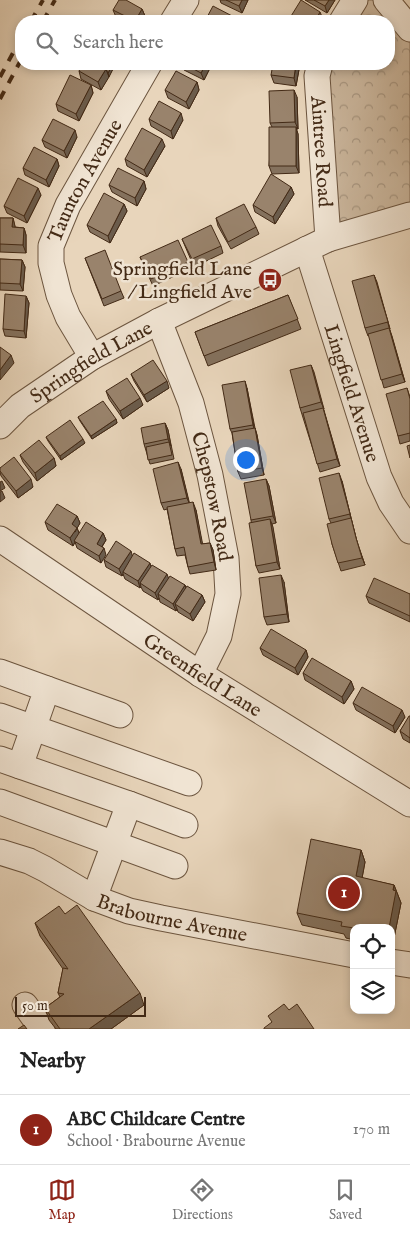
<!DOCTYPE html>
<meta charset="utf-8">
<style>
:root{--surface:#fff;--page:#f6f6f6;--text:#222;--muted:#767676;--line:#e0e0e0;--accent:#8f2418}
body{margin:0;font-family:"IM FELL English",serif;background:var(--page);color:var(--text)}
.controls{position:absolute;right:15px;bottom:15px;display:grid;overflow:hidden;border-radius:10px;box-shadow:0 2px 8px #0003}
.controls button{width:45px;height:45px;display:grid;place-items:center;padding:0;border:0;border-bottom:1px solid var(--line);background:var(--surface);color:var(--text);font:25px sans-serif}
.scale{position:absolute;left:15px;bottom:12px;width:131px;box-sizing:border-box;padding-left:5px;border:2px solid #432a16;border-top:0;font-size:14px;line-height:18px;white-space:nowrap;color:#432a16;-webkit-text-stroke:4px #f0e4d3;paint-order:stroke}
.you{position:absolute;left:245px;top:459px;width:18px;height:18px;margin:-12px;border:4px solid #fff;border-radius:50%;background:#1a73e8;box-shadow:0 0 0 8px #1a73e833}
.badge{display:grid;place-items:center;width:32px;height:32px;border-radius:50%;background:var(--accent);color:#fff;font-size:16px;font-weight:700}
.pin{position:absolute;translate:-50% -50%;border:2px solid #fff;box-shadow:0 1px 5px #0006}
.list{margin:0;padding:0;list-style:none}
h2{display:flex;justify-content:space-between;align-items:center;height:65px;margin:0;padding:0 20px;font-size:21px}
h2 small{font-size:16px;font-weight:400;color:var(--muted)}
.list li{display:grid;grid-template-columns:32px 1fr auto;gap:15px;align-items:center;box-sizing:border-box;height:70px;padding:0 20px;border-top:1px solid var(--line)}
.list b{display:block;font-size:19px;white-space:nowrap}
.list p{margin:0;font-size:16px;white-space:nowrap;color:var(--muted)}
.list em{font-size:16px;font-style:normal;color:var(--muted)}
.icon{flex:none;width:28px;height:28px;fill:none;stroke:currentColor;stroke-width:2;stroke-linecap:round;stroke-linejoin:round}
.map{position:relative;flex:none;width:410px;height:1029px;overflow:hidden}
.search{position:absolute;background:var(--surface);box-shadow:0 2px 8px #0003;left:15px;right:15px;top:15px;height:55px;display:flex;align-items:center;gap:12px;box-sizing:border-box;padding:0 18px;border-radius:20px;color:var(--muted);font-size:19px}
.sheet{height:135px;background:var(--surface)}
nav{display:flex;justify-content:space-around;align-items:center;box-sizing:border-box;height:70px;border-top:1px solid var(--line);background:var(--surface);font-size:14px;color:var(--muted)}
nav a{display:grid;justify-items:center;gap:2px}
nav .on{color:var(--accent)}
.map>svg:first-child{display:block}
.park{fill:url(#park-crowns);stroke:#88715a}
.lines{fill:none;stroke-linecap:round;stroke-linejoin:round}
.minor-casing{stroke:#6c553f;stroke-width:27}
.minor{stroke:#f0e4d3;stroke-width:25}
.rail{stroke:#432a16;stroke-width:4;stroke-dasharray:9 9;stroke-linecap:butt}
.wall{fill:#84715d;stroke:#432a16}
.shaded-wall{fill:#6b5c4c;stroke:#432a16}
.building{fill:#99836c;stroke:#432a16}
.labels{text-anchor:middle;stroke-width:5;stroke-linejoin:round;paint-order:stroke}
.street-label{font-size:20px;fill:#432a16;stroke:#f0e4d3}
.poi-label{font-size:20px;fill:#432a16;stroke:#f0e4d3;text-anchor:end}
</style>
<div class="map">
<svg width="410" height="1029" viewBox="0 0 410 1029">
<defs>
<pattern id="park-crowns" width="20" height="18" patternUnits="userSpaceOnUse" patternTransform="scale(1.25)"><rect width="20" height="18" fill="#ccb89f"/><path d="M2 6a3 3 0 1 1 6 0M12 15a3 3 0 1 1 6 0" fill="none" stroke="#a79681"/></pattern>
</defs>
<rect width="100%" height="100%" fill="#e8d5bb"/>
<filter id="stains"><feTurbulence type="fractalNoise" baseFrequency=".004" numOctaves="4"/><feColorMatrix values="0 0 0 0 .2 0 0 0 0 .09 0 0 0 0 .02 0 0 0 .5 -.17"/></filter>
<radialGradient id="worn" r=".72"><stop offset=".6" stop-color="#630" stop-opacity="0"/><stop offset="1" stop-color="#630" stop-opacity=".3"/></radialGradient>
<path class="park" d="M361,0H378L410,38V203L329,227L326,64H389V21H348Z"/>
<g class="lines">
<g class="minor-casing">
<g id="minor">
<path d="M386,0L410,29"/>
<path d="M173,21L186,0"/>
<path d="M342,21L355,0"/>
<path id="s1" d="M320,64L317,76L328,239"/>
<path id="s2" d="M307,249L379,477L391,503L410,531"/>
<path id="s3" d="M159,321L191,403L210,475L226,558L228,594L219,636L200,674"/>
<path id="s4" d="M92,357L68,317L59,295L51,263V246L68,205L149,64"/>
<path id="s5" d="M0,426L20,406L92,357L159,321L328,239L410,215"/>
<path id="s6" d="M0,539L200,674L410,804"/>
<path d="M0,672L47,689L20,766L129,804L94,898"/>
<path d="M47,689L120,715"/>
<path d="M0,716L189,783"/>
<path d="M0,759L20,766"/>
<path d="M0,802L175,866"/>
<path d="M129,804L185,825"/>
<path id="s7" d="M0,852L29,861L45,869L94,898L129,911L161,918L354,955"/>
<path d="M391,962L410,965"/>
<path d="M25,1005L42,1029"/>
</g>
</g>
<use href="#minor" class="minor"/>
<path class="rail" d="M31,21L43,0
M43,21L55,0
M0,77L21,38
M0,99L21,60"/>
</g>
<path class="wall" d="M220,0H248L242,13L221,3Z
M305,0H335L327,13Z
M142,9L145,16L142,21H123L116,17L113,10Z
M182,64H212L204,80L184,70Z
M300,64L296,86L274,83L271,75Z
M115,65L101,90L81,79L79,71Z
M197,82L199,90L189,109L168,98L165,90Z
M91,85L93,93L79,121L58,111L56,104Z
M297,97L298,129H296L298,134L299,173L272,174L269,166L272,127L270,123Z
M149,119L183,120L173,139L151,126Z
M77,137L67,158L45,147L42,140Z
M165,146L147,177L127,166L125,159Z
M57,159L59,166L49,187L25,175L23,168Z
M144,181L146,189L137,206L112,192L109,185Z
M291,187L294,194L275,224L255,212L253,205Z
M41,195L27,223L7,213L4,206Z
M124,204L127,211L110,243L90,232L87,225Z
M0,218H13L15,227L24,228L26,235V253L0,252Z
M216,218L256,227L259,234L231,249L218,226Z
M182,239L221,246L223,253L194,267Z
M140,257L188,262L190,269L153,286Z
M85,258L121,291L124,298L104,306Z
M0,259L22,260L25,267L23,291L0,290Z
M374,275L405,382L384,388L369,335L368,336L365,328Z
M288,295L301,329L208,366L195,332Z
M26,296L29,303L26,338L5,336L3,329Z
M311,365L340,466L320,472L300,408Z
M131,374L169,388L147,402L134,381Z
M247,388L255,428L257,435L264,475L241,479L238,472L232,433L230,429Z
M407,388L410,397V441L400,444L398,436Z
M106,391L143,405L123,419L109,399Z
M78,417L116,419L117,423L92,439L80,421Z
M165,423L168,430L174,459L150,464L144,444Z
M46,437L85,443L61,460L48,441Z
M20,455L54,458L56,466L37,481L23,462Z
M0,468L33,487L18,498L1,476L0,472Z
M181,469L189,503L196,510L202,544L210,543L213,550L216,570L190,574L188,567L185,555L177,556L175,549L167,509L164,510L161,503Z
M266,479L269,486L276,523L272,524L280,569L259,573L256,566L251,520Z
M342,481L358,546L365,565L341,571L332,544L331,523L329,519Z
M77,516L80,523L77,528L79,533H103L106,540L102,547L101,563L77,548L75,542L73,546L48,530L45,522Z
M133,556L151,566L168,578L185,585L186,588L202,595L205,602L193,621L178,612L177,609L176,611L160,602L159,598L158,600L143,591L141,587L140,588L125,579L123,574L122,576L106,567L104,560Z
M284,582L289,622L267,625L264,617Z
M410,594V622L369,603L366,596Z
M260,648L306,650L308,657L298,675L263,655Z
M303,673L351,681L354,689L344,704L305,680Z
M353,703L405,717L395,733L356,710Z
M410,716V743L403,739L400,731Z
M361,850L365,862L362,878L394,885L401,903L393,943H391V928H354V940L346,938L344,934L302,925L297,913Z
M65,914L144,1005L111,1029H56L49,1020L45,1008L60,997L58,993L63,969L40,936L35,923Z"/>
<path class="shaded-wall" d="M242,0H248L242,13L239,6Z
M329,0H335L327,13L325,6Z
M142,9L145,16L142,21H135Z
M320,12L323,19L321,21H315Z
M113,64H115V65L109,77L108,73Z
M206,64H212L204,80L201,73Z
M296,64H300L296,86L294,78Z
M106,69L109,77L101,90L98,82Z
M197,82L199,90L189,109L186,102Z
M91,85L93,93L79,121L76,114Z
M294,90L297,97L298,129L295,122Z
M181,113L183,120L173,139L171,131Z
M296,127L298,134L299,173L296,166Z
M75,130L77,137L67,158L64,151Z
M162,139L165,146L147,177L144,170Z
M57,159L59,166L49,187L46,180Z
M144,181L146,189L137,206L135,198Z
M291,187L294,194L275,224L273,217Z
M38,188L41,195L27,223L24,216Z
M124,204L127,211L110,243L108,236Z
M13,218L15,226V234L12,227Z
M24,228L26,235V253L23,245Z
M22,260L25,267L23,291L20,284Z
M374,275L377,282L390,329L388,322Z
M26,296L29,303L26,338L24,331Z
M389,328L392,336L405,382L402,374Z
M11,355L14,363L0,380V370Z
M311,365L314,372L324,409L321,402Z
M167,381L169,388L147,402L144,395Z
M245,381L247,388L255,432L253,425Z
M140,398L143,405L123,419L120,411Z
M323,408L325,415L340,466L337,459Z
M116,419L117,423L92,439L91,436Z
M165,423L168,430L171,446L168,439Z
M255,428L257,435L264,475L262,468Z
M83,439L85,443L61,460L60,456Z
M54,458L56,466L37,481L35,473Z
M178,462L181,469L190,505L187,498Z
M339,473L342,481L358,546L365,565L356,538Z
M31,479L33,487L18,498L16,491Z
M266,479L269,486L276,523L273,516Z
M2,481L5,488L0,491V482Z
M2,491L5,498L0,502V492Z
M193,502L196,510L204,551L201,544Z
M77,516L80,523L75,532L72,524Z
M270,519L273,527L280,569L277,562Z
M77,528L80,535L74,541L75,542L73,546L70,538Z
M103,533L106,540L99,551L97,544Z
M210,543L213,550L216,570L214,562Z
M104,548L106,555L101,563L99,556Z
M131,551L133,558L123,572V574L122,576L119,569Z
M150,563L152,570L140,583L141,587L140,588L138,581Z
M167,574L170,582L158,594L159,598L158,600L155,593Z
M281,575L284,582L289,622L287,614Z
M185,585L187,593L175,604L177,609L176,611L173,604Z
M202,595L205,602L193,621L190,614Z
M306,650L308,657L298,675L295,668Z
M351,681L354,689L344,704L342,697Z
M402,710L405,717L395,733L393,726Z
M361,850L365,862L360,889L356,876Z
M394,885L401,903L393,943L391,938V928H389Z
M140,993L144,1005L111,1029H89Z"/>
<path class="building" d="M119,0H126L142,9L135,21L113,10Z
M226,0H242L239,6Z
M301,0L320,12L315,21H288Z
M314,0H329L325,6Z
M213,6L236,18L235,21H205Z
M83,64H96L106,69L98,82L79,71Z
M96,64H113L108,73L106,69Z
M184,64H206L201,73Z
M273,64H296L294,78L271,75Z
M176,71L197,82L186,102L165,90Z
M70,75L91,85L76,114L56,104Z
M294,90L295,122L270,123L269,91Z
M159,101L181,113L171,131L149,119Z
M53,119L75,130L64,151L42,140Z
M269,127H296V166H269Z
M142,128L162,139L144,170L125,159Z
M34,147L57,159L46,180L23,168Z
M118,168L144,181L135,198L109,185Z
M271,174L291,187L273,217L253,205Z
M18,178L38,188L24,216L4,206Z
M104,193L124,204L108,236L87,225Z
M244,204L256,227L228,242L216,218Z
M0,218H13L12,227L24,228L23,245L0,244Z
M211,225L221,246L192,259L182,239Z
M178,240L188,262L151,279L140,257Z
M105,250L121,291L102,299L85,258Z
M0,259L22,260L20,284L0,283Z
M374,275L388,322L365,328L352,281Z
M5,294L26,296L24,331L3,329Z
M288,295L298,319L204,356L195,332Z
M389,328L402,374L381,380L368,334Z
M0,347L11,355L0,370Z
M153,360L167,381L144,395L131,374Z
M311,365L321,402L300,408L290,370Z
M127,378L140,398L120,411L106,391Z
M245,381L253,425L230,429L222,385Z
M407,388L410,399V433L398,436L386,394Z
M103,401L116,419L91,436L78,417Z
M323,408L337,459L317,464L303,413Z
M70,420L83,439L60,456L46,437Z
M165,423L168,439L144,444L141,428Z
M255,428L262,468L238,472L232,432Z
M39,440L54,458L35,473L20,455Z
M169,442L172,455L148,460L146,447Z
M410,445V458L407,446Z
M14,457L31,479L16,491L0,471V468Z
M178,462L187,498L161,503L153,469Z
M339,473L350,514L329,519L319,478Z
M266,479L273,516L251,520L244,483Z
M193,502L201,544L210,543L214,562L188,567L184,547L175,549L167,507Z
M57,504L77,516L72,524L77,528L70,538L45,522Z
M351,518L356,538L362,558L338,563L332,544L327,524Z
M270,519L277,562L256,566L249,523Z
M86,522L103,533L97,544L104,548L99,556L74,541Z
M116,541L131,551L119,569L104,560Z
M134,553L150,563L138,581L123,572Z
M152,565L167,574L155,593L140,583Z
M281,575L287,614L264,617L259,578Z
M170,576L185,585L173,604L158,594Z
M374,578L410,594V616L366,596Z
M187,586L202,595L190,614L175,604Z
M271,629L306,650L295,668L260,648Z
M312,658L351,681L342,697L303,673Z
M362,687L402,710L393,726L353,703Z
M409,716H410V738L400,731Z
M311,839L361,850L356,876L394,885L393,890L396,891L389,928H373L361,925V928H354L341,926L342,922L297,913Z
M77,905L140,993L89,1029H60L45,1008L64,994L58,993L63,968L68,969L35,923L59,906L65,914Z
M284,1004L289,1010L297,1004L314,1029H264V1028L272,1022L268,1016Z
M24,1025L27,1029H18Z"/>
<defs>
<g id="bus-disc" transform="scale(1.25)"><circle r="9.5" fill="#8f2418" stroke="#f0e4d3"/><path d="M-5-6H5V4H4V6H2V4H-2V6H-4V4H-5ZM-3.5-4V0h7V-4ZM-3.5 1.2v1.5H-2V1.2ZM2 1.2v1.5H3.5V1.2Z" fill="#fff"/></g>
</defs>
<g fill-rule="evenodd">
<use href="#bus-disc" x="270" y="280"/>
</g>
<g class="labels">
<g class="street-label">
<text dy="7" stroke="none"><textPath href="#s1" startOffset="88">Aintree Road</textPath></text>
<text dy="7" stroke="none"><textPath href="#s4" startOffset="194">Taunton Avenue</textPath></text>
<text dy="7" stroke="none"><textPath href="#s5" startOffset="112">Springfield Lane</textPath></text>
<text dy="7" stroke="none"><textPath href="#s2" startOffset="151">Lingfield Avenue</textPath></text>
<text dy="7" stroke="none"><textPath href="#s3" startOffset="184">Chepstow Road</textPath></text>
<text dy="7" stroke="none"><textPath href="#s6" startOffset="244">Greenfield Lane</textPath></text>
<text dy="7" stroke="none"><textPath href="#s7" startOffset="186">Brabourne Avenue</textPath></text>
</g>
<g class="poi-label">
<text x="252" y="275">Springfield Lane<tspan x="252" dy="23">/ Lingfield Ave</tspan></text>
</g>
</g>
<rect width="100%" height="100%" filter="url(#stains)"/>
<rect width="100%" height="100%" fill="url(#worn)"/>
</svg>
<div class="controls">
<button><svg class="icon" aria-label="locate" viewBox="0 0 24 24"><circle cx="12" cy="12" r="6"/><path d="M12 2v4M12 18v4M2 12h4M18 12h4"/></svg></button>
<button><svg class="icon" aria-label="layers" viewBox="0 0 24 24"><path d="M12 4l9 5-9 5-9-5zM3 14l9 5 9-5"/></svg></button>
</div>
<div class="scale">50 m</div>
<div class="you"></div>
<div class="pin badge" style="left:344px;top:893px">1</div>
<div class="search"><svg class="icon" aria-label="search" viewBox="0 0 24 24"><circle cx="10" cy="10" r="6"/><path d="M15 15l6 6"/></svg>Search here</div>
</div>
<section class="sheet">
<h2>Nearby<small></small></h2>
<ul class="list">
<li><span class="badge">1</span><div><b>ABC Childcare Centre</b><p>School · Brabourne Avenue</p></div><em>170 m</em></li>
</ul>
</section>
<nav>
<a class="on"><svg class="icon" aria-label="map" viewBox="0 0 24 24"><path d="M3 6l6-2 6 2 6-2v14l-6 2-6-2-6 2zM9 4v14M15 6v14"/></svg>Map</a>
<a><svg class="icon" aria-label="directions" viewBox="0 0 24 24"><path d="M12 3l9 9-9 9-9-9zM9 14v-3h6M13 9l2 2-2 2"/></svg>Directions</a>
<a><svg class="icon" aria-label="saved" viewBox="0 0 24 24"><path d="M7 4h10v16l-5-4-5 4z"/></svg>Saved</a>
</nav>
